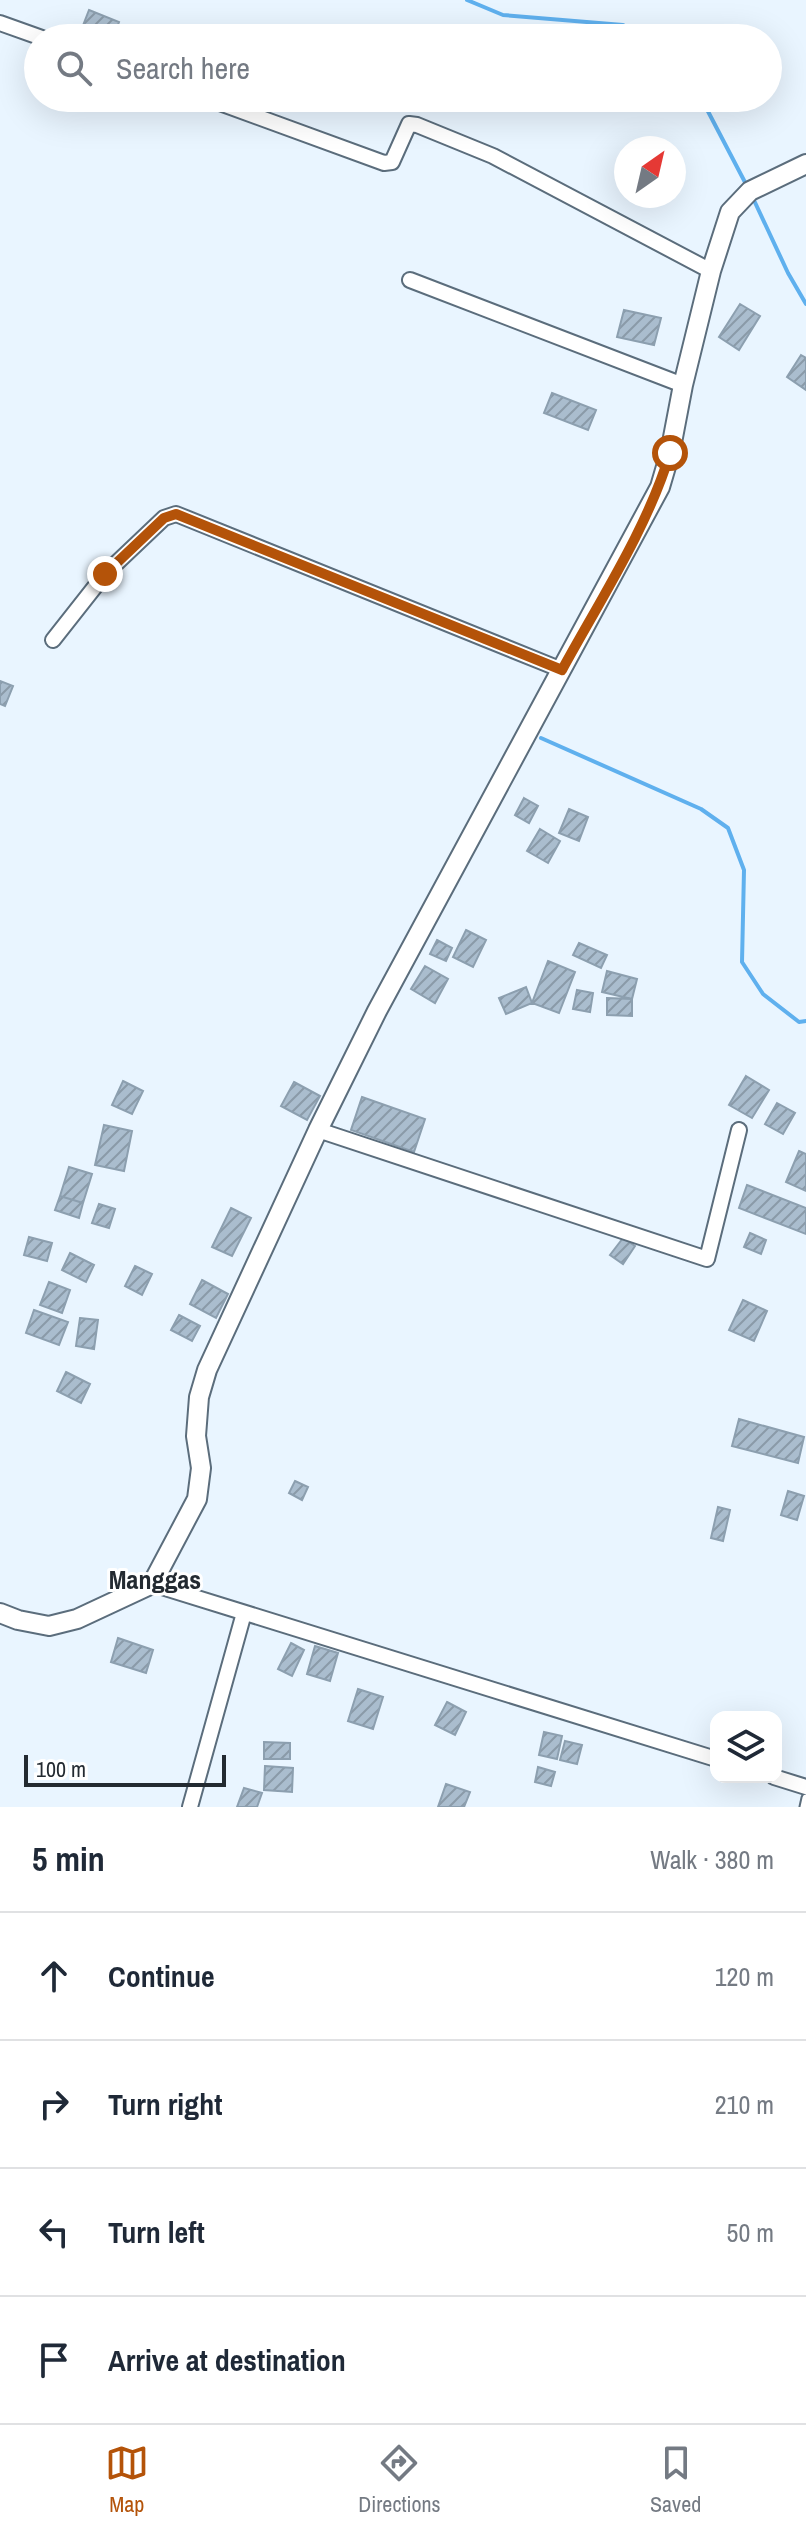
<!DOCTYPE html>
<meta charset="utf-8">
<style>
:root{--surface:#fff;--page:#f6f6f7;--text:#1f2937;--muted:#747a83;--line:#e0e1e3;--accent:#b45309}
body{margin:0;font-family:"Archivo Narrow",sans-serif;background:var(--page);color:var(--text)}
.controls{position:absolute;right:24px;bottom:24px;display:grid;overflow:hidden;border-radius:16px;box-shadow:0 8px 32px #0002}
.controls button{width:72px;height:72px;display:grid;place-items:center;padding:0;border:0;border-bottom:2px solid var(--line);background:var(--surface);color:var(--text);font:40px sans-serif}
.compass{position:absolute;left:614px;top:136px;width:72px;height:72px;border-radius:50%;background:var(--surface);box-shadow:0 8px 32px #0002;rotate:34deg}
.scale{position:absolute;left:24px;bottom:20px;width:202px;box-sizing:border-box;padding-left:8px;border:4px solid #232a31;border-top:0;font-size:22px;line-height:28px;white-space:nowrap;color:#232a31;-webkit-text-stroke:6px #fff;paint-order:stroke}
.stop{position:absolute;width:24px;height:24px;margin:-18px;border:6px solid #b45309;border-radius:50%;background:#fff}
.stop.end{background:#b45309;border-color:#fff;box-shadow:0 2px 8px #0008}
.list{margin:0;padding:0;list-style:none}
h2{display:flex;justify-content:space-between;align-items:center;height:104px;margin:0;padding:0 32px;font-size:34px}
h2 small{font-size:26px;font-weight:400;color:var(--muted)}
.list li{display:grid;grid-template-columns:52px 1fr auto;gap:24px;align-items:center;box-sizing:border-box;height:128px;padding:0 32px;border-top:2px solid var(--line)}
.list b{display:block;font-size:30px;white-space:nowrap}
.list em{font-size:26px;font-style:normal;color:var(--muted)}
.icon{flex:none;width:44px;height:44px;fill:none;stroke:currentColor;stroke-width:2;stroke-linecap:round;stroke-linejoin:round}
.map{position:relative;flex:none;width:806px;height:1807px;overflow:hidden}
.search{position:absolute;background:var(--surface);box-shadow:0 8px 32px #0002;left:24px;right:24px;top:24px;height:88px;display:flex;align-items:center;gap:20px;box-sizing:border-box;padding:0 28px;border-radius:44px;color:var(--muted);font-size:30px}
.sheet{height:616px;background:var(--surface)}
nav{display:flex;justify-content:space-around;align-items:center;box-sizing:border-box;height:112px;border-top:2px solid var(--line);background:var(--surface);font-size:22px;color:var(--muted)}
nav a{display:grid;justify-items:center;gap:4px}
nav .on{color:var(--accent)}
.map>svg:first-child{display:block}
.lines{fill:none;stroke-linecap:round;stroke-linejoin:round}
.stream{stroke:#5fb0ee;stroke-width:4}
.building{fill:url(#building-hatch);stroke:#8c9faf;stroke-width:2}
.service-casing{stroke:#5b6d7c;stroke-width:11}
.minor-casing{stroke:#5b6d7c;stroke-width:18}
.tertiary-casing{stroke:#5b6d7c;stroke-width:22}
.service{stroke:#fff;stroke-width:7}
.minor{stroke:#fff;stroke-width:14}
.tertiary{stroke:#fff;stroke-width:18}
.route{stroke:#b45309;stroke-width:10}
.labels{text-anchor:middle;stroke-width:6;stroke-linejoin:round;paint-order:stroke}
.quarter-label{font-size:26px;font-weight:bold;fill:#232a31;stroke:#fff}
</style>
<div class="map">
<svg width="806" height="1807" viewBox="0 0 806 1807">
<defs>
<pattern id="building-hatch" width="6" height="6" patternUnits="userSpaceOnUse" patternTransform="scale(2)"><rect width="6" height="6" fill="#aabdce"/><path d="M-1 1l2-2M0 6l6-6M5 7l2-2" fill="none" stroke="#8a9aa8"/></pattern>
</defs>
<rect width="100%" height="100%" fill="#e9f5ff"/>
<g class="lines">
<path class="stream" d="M467,0L503,15L623,25L647,38
M701,98L748,188
M752,196L788,273L806,304
M541,738L701,809L728,828L744,870L742,962L763,994L799,1022L806,1021"/>
</g>
<path class="building" d="M89,10L119,22L113,38L97,35L96,38H85L79,36Z
M740,304L760,316L739,350L719,337Z
M624,310L661,318L654,345L617,337Z
M801,355L806,358V390L787,377Z
M552,393L596,410L588,430L544,413Z
M0,681L13,686L5,706L0,704Z
M524,798L538,806L529,823L515,815Z
M569,809L588,817L579,841L559,833Z
M540,829L560,841L548,863L527,851Z
M466,930L486,940L473,967L453,957Z
M437,940L452,948L446,961L430,954Z
M579,943L607,955L601,968L573,955Z
M548,961L575,972L559,1013L532,1003Z
M425,966L448,979L435,1003L411,989Z
M607,971L637,979L632,999L602,992Z
M526,987L532,1003L506,1014L499,998Z
M577,990L593,993L590,1012L573,1009Z
M607,998L632,999V1016L607,1015Z
M746,1076L769,1090L752,1118L729,1105Z
M123,1081L143,1091L132,1114L112,1105Z
M294,1082L320,1096L307,1120L281,1106Z
M362,1097L425,1119L414,1152L351,1130Z
M777,1103L795,1113L783,1134L765,1124Z
M104,1125L132,1131L124,1171L95,1165Z
M799,1151L806,1154V1191L786,1182Z
M69,1167L92,1174L83,1203L60,1196Z
M747,1185L806,1208V1234L739,1208Z
M60,1196L83,1203L79,1218L55,1210Z
M99,1204L115,1209L109,1228L92,1223Z
M231,1208L251,1218L232,1256L212,1247Z
M750,1233L766,1240L761,1254L744,1247Z
M29,1237L52,1243L47,1261L24,1255Z
M623,1238L635,1246L623,1264L610,1255Z
M70,1253L94,1265L86,1282L62,1270Z
M135,1266L152,1274L142,1295L125,1286Z
M202,1280L228,1294L216,1318L190,1304Z
M49,1282L70,1290L62,1313L40,1305Z
M743,1300L767,1311L754,1341L729,1330Z
M34,1310L68,1322L59,1345L26,1333Z
M179,1315L200,1326L192,1341L171,1330Z
M80,1318L98,1320L94,1349L76,1346Z
M66,1372L90,1384L81,1403L57,1391Z
M739,1419L804,1437L798,1463L732,1446Z
M295,1481L308,1487L302,1500L289,1493Z
M788,1491L804,1496L797,1520L781,1515Z
M718,1507L730,1510L723,1541L711,1538Z
M118,1638L153,1650L146,1673L111,1662Z
M291,1643L304,1650L292,1676L278,1669Z
M315,1646L338,1653L330,1681L307,1674Z
M358,1689L383,1697L373,1729L348,1721Z
M447,1702L466,1712L455,1735L435,1725Z
M544,1732L562,1736L557,1759L539,1755Z
M565,1741L582,1745L577,1764L560,1760Z
M264,1742L290,1743V1759H264Z
M265,1766L293,1768L292,1792L264,1790Z
M538,1767L555,1772L551,1786L535,1782Z
M446,1784L470,1792L464,1807H438Z
M244,1788L262,1793L257,1807H237Z"/>
<g class="lines">
<g class="service-casing">
<path id="service" d="M804,1807L806,1798"/>
</g>
<g class="minor-casing">
<path id="minor" d="M0,23L42,38
M206,98L384,163L392,162L409,124L417,125L493,156L711,271
M410,280L683,385
M53,640L105,574L164,518L176,514L562,670
M318,1130L707,1259L739,1130
M152,1584L716,1759
M774,1777L806,1787
M190,1807L244,1613"/>
</g>
<g class="tertiary-casing">
<path id="tertiary" d="M0,1613L18,1620L49,1626L77,1619L152,1584L197,1499L201,1468L196,1436L199,1397L207,1370L318,1130L377,1011L660,487L670,453L683,385L711,271L730,212L750,191L806,164"/>
</g>
<use href="#service" class="service"/>
<use href="#minor" class="minor"/>
<use href="#tertiary" class="tertiary"/>
</g>
<g class="lines">
<path class="route" d="M105,574L164,518L176,514L562,670C599,602 648,527 670,453"/>
</g>
<g class="labels">
<g class="quarter-label">
<text x="155" y="1589">Manggas</text>
</g>
</g>
</svg>
<div class="controls">
<button><svg class="icon" aria-label="layers" viewBox="0 0 24 24"><path d="M12 4l9 5-9 5-9-5zM3 14l9 5 9-5"/></svg></button>
</div>
<svg class="compass" viewBox="-18 -18 36 36"><path d="M0-13l5 13h-10z" fill="#e53935"/><path d="M0 13l5-13h-10z" fill="#747a83"/></svg>
<div class="scale">100 m</div>
<div class="stop" style="left:670px;top:453px"></div>
<div class="stop end" style="left:105px;top:574px"></div>
<div class="search"><svg class="icon" aria-label="search" viewBox="0 0 24 24"><circle cx="10" cy="10" r="6"/><path d="M15 15l6 6"/></svg>Search here</div>
</div>
<section class="sheet">
<h2>5 min<small>Walk · 380 m</small></h2>
<ul class="list">
<li><svg class="icon" aria-label="ahead" viewBox="0 0 24 24"><path d="M12 20V5M6 11l6-6 6 6"/></svg><div><b>Continue</b></div><em>120 m</em></li>
<li><svg class="icon" aria-label="right" viewBox="0 0 24 24"><path d="M7 20v-9h11M14 6l5 5-5 5"/></svg><div><b>Turn right</b></div><em>210 m</em></li>
<li><svg class="icon" aria-label="left" viewBox="0 0 24 24"><path d="M17 20v-9H6M10 6l-5 5 5 5"/></svg><div><b>Turn left</b></div><em>50 m</em></li>
<li><svg class="icon" aria-label="arrive" viewBox="0 0 24 24"><path d="M6 21V4h12l-3 4 3 4H6"/></svg><div><b>Arrive at destination</b></div></li>
</ul>
</section>
<nav>
<a class="on"><svg class="icon" aria-label="map" viewBox="0 0 24 24"><path d="M3 6l6-2 6 2 6-2v14l-6 2-6-2-6 2zM9 4v14M15 6v14"/></svg>Map</a>
<a><svg class="icon" aria-label="directions" viewBox="0 0 24 24"><path d="M12 3l9 9-9 9-9-9zM9 14v-3h6M13 9l2 2-2 2"/></svg>Directions</a>
<a><svg class="icon" aria-label="saved" viewBox="0 0 24 24"><path d="M7 4h10v16l-5-4-5 4z"/></svg>Saved</a>
</nav>
